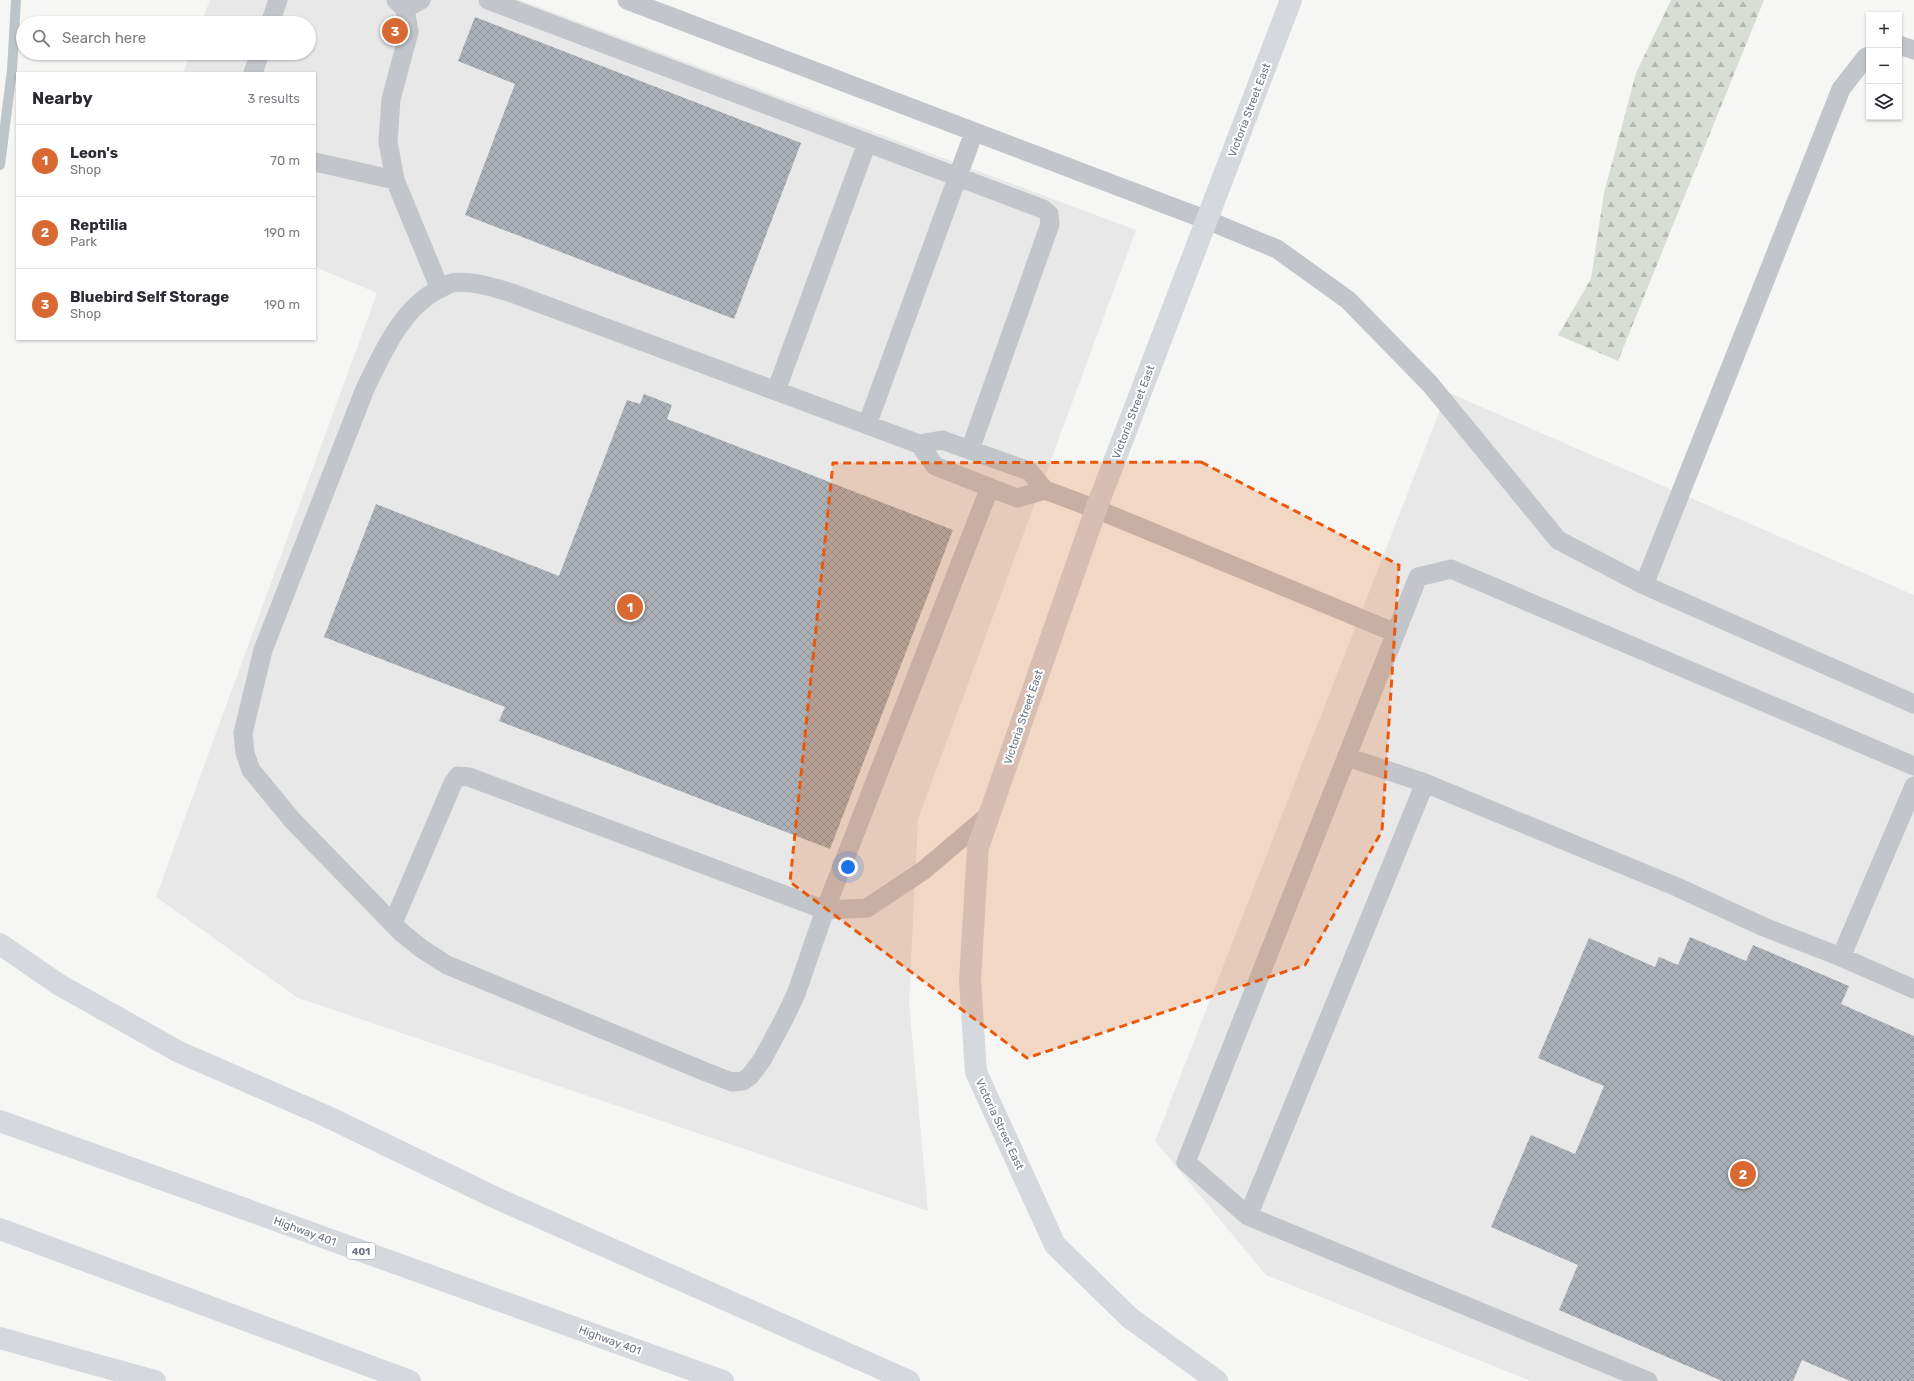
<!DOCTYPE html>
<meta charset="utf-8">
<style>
:root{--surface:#fff;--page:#f2f2f3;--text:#2b2b33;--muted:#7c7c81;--line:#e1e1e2;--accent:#d96932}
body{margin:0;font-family:Rubik,sans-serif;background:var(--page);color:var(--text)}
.controls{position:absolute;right:12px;top:12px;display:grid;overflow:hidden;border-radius:0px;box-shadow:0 1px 3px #0004}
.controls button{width:36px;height:36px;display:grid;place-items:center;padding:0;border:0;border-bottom:1px solid var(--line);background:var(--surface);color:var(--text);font:20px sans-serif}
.you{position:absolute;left:848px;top:867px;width:14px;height:14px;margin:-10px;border:3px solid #fff;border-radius:50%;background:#1a73e8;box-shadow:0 0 0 6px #1a73e833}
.badge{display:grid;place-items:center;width:26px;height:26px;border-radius:50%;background:var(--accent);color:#fff;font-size:13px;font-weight:700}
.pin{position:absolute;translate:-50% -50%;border:2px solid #fff;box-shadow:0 1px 4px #0006}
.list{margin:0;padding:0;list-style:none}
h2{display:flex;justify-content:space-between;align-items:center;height:52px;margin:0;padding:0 16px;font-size:17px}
h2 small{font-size:13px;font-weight:400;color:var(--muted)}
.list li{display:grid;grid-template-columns:26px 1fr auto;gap:12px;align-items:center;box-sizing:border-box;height:72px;padding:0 16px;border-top:1px solid var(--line)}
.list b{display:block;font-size:15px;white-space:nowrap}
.list p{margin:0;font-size:13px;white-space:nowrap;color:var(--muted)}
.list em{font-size:13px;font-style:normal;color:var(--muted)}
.icon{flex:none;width:22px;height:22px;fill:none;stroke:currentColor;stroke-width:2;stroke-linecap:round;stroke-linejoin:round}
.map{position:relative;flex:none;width:1914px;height:1381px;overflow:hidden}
.search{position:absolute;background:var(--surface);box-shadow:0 1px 3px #0004;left:16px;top:16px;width:300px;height:44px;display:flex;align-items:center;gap:10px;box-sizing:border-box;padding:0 14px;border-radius:22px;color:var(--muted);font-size:15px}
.panel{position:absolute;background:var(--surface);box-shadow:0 1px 3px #0004;left:16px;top:72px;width:300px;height:268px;border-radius:0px}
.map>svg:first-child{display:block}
.built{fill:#e7e8e7}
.forest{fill:url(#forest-firs)}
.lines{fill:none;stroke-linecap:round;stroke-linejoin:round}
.stream{stroke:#bcc5ca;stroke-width:10}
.building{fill:url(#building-cross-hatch)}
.lane{stroke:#c2c5c9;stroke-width:19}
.secondary{stroke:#d5d8dc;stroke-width:22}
.highway{stroke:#d5d8dc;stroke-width:22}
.marked{fill:#e8590c;fill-opacity:0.2;stroke:#e8590c;stroke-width:3;stroke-dasharray:8 5;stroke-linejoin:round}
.labels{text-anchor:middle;stroke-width:4;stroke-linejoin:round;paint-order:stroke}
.shield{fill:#fff;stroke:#959ea8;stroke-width:1}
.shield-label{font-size:10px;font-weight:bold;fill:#687483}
.street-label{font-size:11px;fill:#687483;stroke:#fff}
</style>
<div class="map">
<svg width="1914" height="1381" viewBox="0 0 1914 1381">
<defs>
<pattern id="forest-firs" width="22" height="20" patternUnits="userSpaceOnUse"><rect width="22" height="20" fill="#d8ddd5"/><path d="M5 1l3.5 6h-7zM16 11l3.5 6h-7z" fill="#b3b8b2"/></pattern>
<pattern id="building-cross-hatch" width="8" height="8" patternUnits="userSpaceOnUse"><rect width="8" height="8" fill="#abb1b7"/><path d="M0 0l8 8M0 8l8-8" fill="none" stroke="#8f959a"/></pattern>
</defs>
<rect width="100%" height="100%" fill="#f6f7f4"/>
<path class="built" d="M210,0H520L1136,230L918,819L909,1002L928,1211L298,998L156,897L377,293L315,267V73H183L190,53H309V23H201Z
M1447,392L1914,595V1381H1531L1266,1275L1155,1141Z"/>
<path class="forest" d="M1671,0H1764L1618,361L1558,335L1591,279L1604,193L1636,73Z"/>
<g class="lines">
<path class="stream" d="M0,165L12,70L16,0"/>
</g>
<path class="building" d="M475,17L801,143L734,319L465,215L515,84L458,61Z
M644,394L672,405L667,419L953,530L830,849L499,721L505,707L324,637L376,504L559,576L627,400L640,404Z
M1690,937L1746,961L1753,945L1849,986L1841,1004L1914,1036V1381H1850L1802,1360L1793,1381H1722L1559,1310L1578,1265L1491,1227L1531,1135L1575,1154L1604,1086L1538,1058L1589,938L1655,967L1659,957L1678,965Z"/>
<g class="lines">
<path class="lane" d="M396,0L405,9L409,32L391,99L388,142L395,180L440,289
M488,0L1043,209L1049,214L1050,224L970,450
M627,0L1207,220L1277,249L1348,300L1430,384L1558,540L1644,585L1841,89L1866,57L1869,56
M405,9L421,0
M270,23L278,0
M1899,45L1914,50
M253,73L260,53
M315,162L395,180
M776,391L867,143
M867,425L974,132
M919,444L935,466L1017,498L1045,490
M990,487L825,910L796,994L784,1019L762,1060L750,1076L743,1081L732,1082L706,1072L447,965L422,949L402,933L293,821L251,770L245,753L243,733L263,650L365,389C383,352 402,307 441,288C444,287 448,284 452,283C472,280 492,287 512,293L919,444L942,440L1029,471L1045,490L1096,509L1396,633
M1644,585L1914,704
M1347,757L1425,783L1677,887L1764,927L1841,957L1914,989
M393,923L453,783L458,776L469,777L825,910L867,908L924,870L990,814
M1841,957L1914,786
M1248,1216L1425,783
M1648,1381L1248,1216L1186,1162L1418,577L1451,569L1914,766"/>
<path class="secondary" d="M1217,1381L1130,1318L1055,1245L976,1072L970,980L978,847L1096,509L1291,0"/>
<path class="highway" d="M0,944L58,984L179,1052L326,1116L496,1198L909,1381
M0,1121L723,1381
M0,1229L410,1381
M0,1338L155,1381"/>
</g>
<path class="marked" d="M1201,462L1399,565L1382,831L1305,965L1027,1058L790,882L833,463Z"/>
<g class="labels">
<rect class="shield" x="347" y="1243" width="28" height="16" rx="3"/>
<g class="shield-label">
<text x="361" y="1255">401</text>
</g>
<g class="street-label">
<text transform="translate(1249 110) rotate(-69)" y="4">Victoria Street East</text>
<text transform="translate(1133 412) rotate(-69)" y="4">Victoria Street East</text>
<text transform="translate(1023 717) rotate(-71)" y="4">Victoria Street East</text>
<text transform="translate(1000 1124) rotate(65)" y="4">Victoria Street East</text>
<text transform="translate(305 1231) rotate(20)" y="4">Highway 401</text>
<text transform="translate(610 1340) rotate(20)" y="4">Highway 401</text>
</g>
</g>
</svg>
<div class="controls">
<button>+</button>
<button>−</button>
<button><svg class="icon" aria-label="layers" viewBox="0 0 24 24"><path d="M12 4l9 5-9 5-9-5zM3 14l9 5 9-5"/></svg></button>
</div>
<div class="you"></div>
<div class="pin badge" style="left:630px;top:607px">1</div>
<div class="pin badge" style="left:1743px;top:1174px">2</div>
<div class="pin badge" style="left:395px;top:31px">3</div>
<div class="search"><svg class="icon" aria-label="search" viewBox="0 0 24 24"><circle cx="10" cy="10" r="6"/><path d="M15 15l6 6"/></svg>Search here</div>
<section class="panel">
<h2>Nearby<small>3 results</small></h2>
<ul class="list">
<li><span class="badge">1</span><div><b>Leon's</b><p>Shop</p></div><em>70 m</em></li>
<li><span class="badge">2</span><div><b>Reptilia</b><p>Park</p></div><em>190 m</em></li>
<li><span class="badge">3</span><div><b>Bluebird Self Storage</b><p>Shop</p></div><em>190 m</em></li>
</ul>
</section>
</div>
